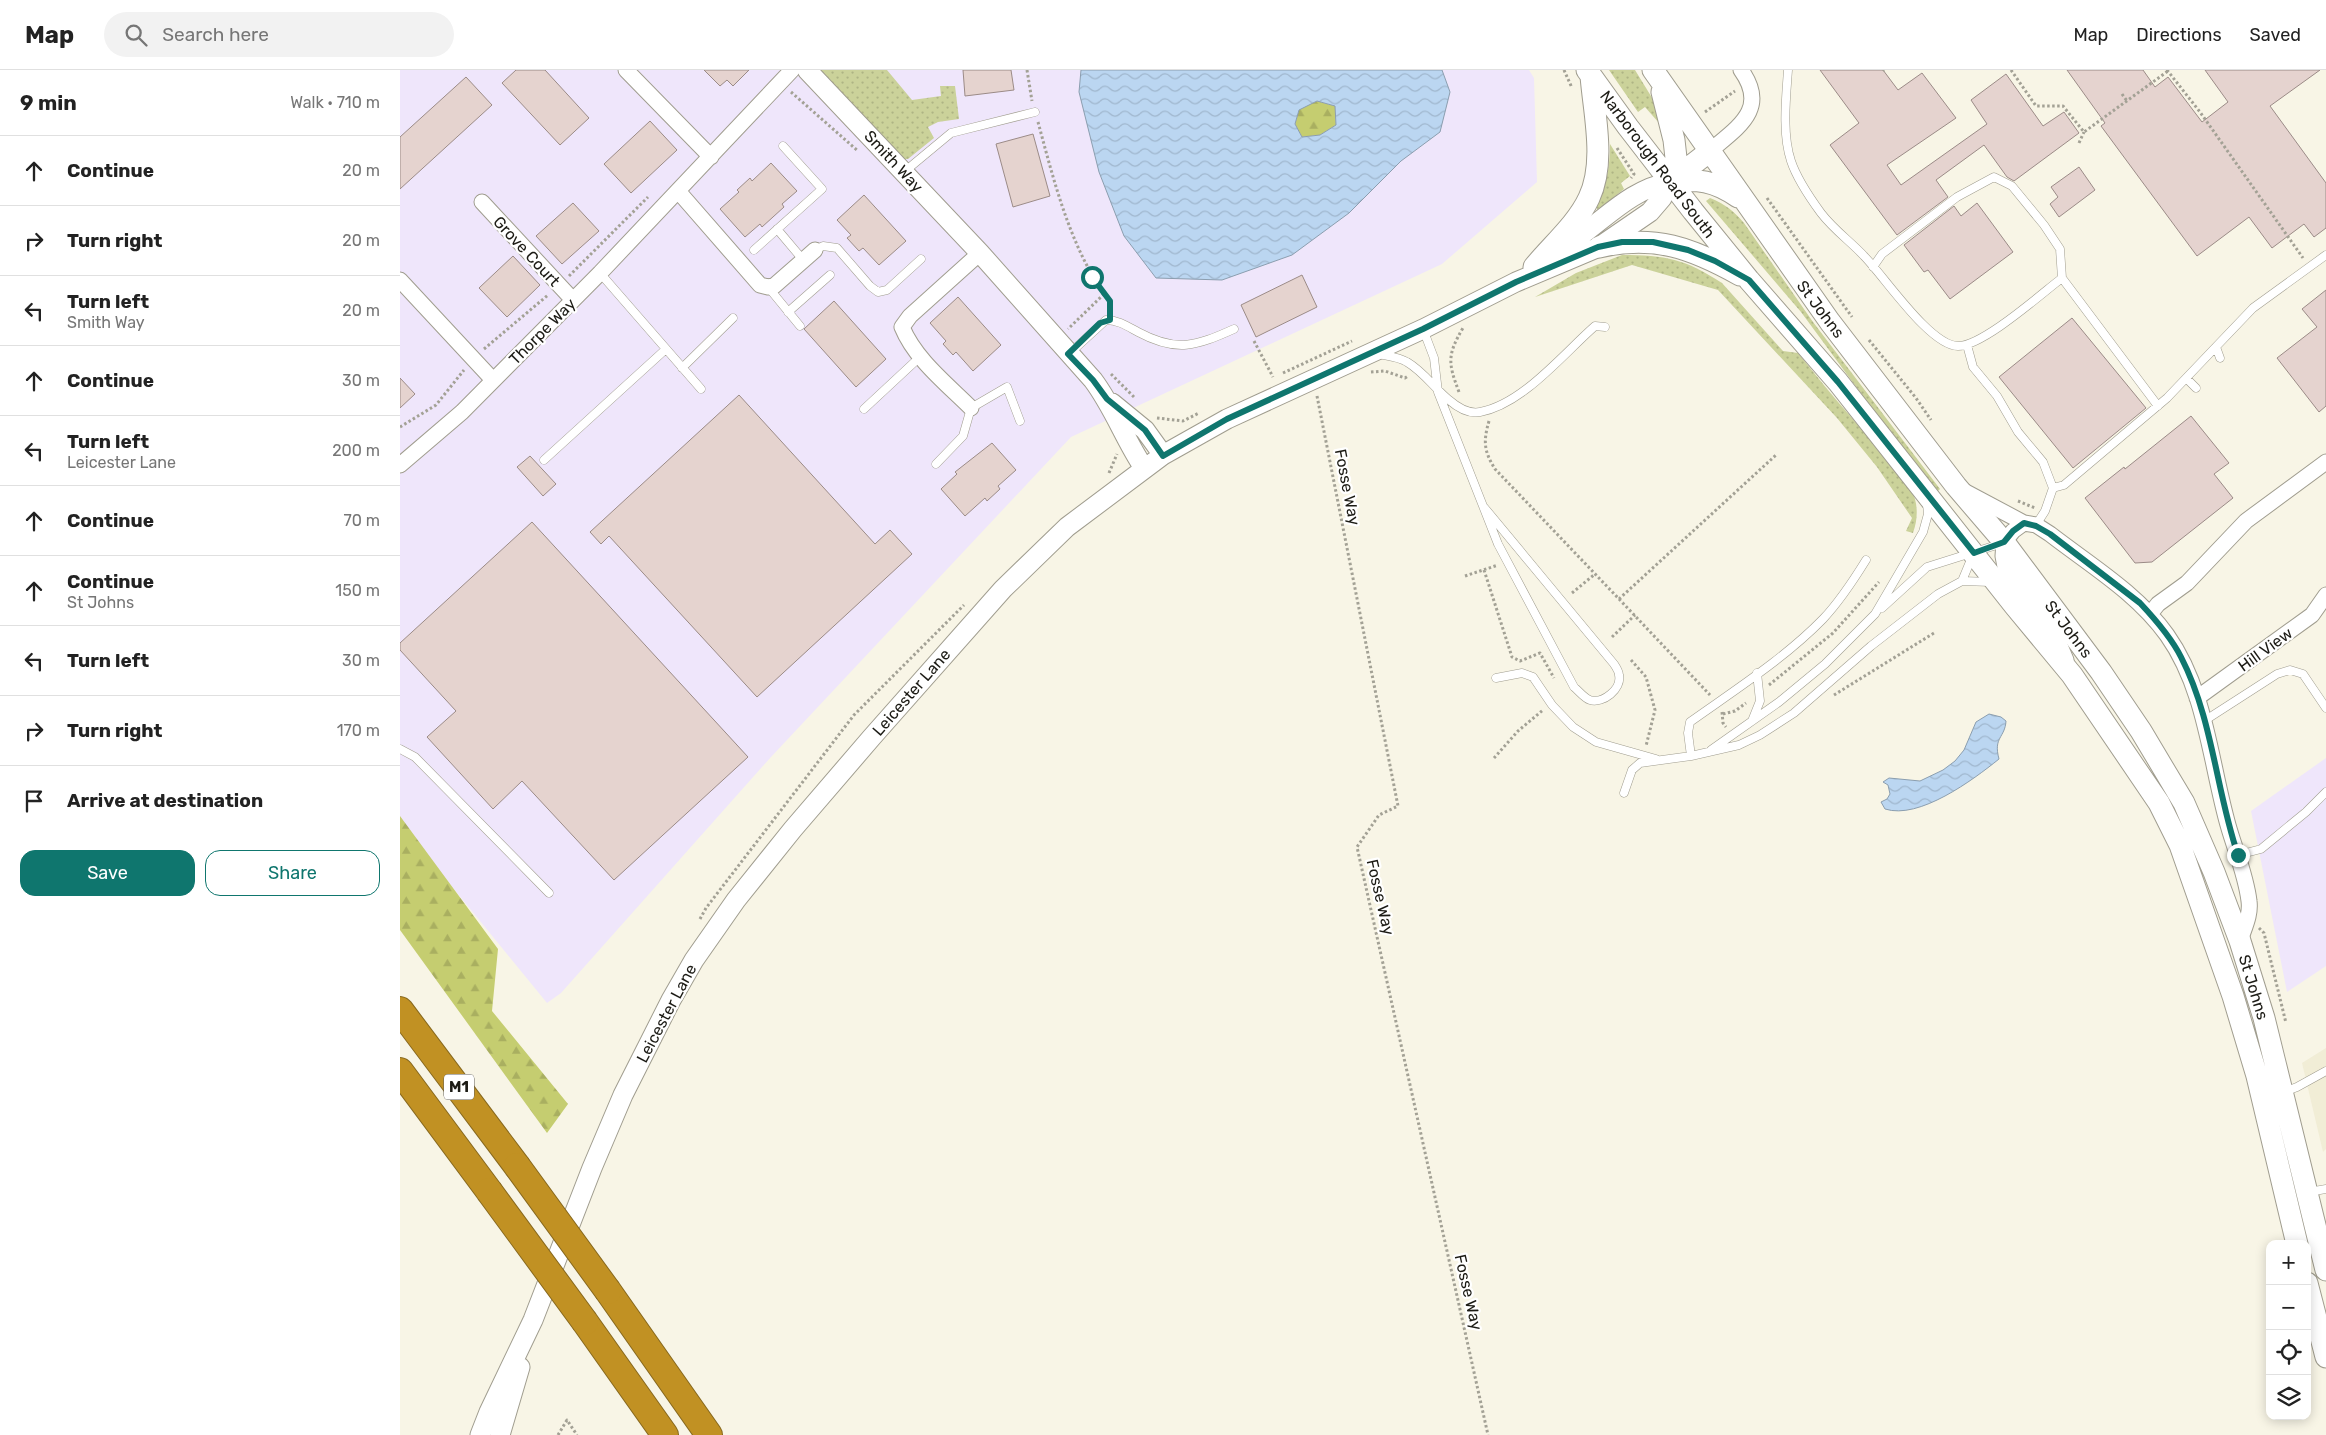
<!DOCTYPE html>
<meta charset="utf-8">
<style>
:root{--surface:#fff;--page:#f2f2f2;--text:#222;--muted:#767676;--line:#e0e0e0;--accent:#0f766e}
body{margin:0;font-family:Rubik,sans-serif;background:var(--page);color:var(--text)}
.controls{position:absolute;right:15px;bottom:15px;display:grid;overflow:hidden;border-radius:10px;box-shadow:0 2px 12px #0003}
.controls button{width:45px;height:45px;display:grid;place-items:center;padding:0;border:0;border-bottom:1px solid var(--line);background:var(--surface);color:var(--text);font:25px sans-serif}
.stop{position:absolute;width:15px;height:15px;margin:-11px;border:4px solid #0f766e;border-radius:50%;background:#fff}
.stop.end{background:#0f766e;border-color:#fff;box-shadow:0 1px 5px #0008}
.list{margin:0;padding:0;list-style:none}
h2{display:flex;justify-content:space-between;align-items:center;height:65px;margin:0;padding:0 20px;font-size:21px}
h2 small{font-size:16px;font-weight:400;color:var(--muted)}
.list li{display:grid;grid-template-columns:32px 1fr auto;gap:15px;align-items:center;box-sizing:border-box;height:70px;padding:0 20px;border-top:1px solid var(--line)}
.list b{display:block;font-size:19px;white-space:nowrap}
.list p{margin:0;font-size:16px;white-space:nowrap;color:var(--muted)}
.list em{font-size:16px;font-style:normal;color:var(--muted)}
.actions{display:flex;gap:10px;padding:15px 20px}
.actions a{flex:1;padding:11px 0;border:1px solid var(--accent);border-radius:15px;text-align:center;font-size:18px;color:var(--accent)}
.actions .main{background:var(--accent);color:#fff}
.icon{flex:none;width:28px;height:28px;fill:none;stroke:currentColor;stroke-width:2;stroke-linecap:round;stroke-linejoin:round}
.map{position:relative;flex:none;width:1926px;height:1365px;overflow:hidden}
header{display:flex;align-items:center;gap:30px;box-sizing:border-box;height:70px;padding:0 25px;background:var(--surface);border-bottom:1px solid var(--line)}
header strong{font-size:24px}
nav{display:flex;gap:28px;margin-inline-start:auto;font-size:18px}
.search{width:350px;height:45px;background:var(--page);display:flex;align-items:center;gap:12px;box-sizing:border-box;padding:0 18px;border-radius:28px;color:var(--muted);font-size:19px}
main{display:flex}
aside{flex:1;background:var(--surface)}
.map>svg:first-child{display:block}
.commercial{fill:#efe6fb}
.built{fill:#f1edd6}
.grass{fill:url(#grass-dots)}
.forest{fill:url(#forest-firs)}
.water{fill:url(#water-waves);stroke:#8b9eaf;fill-rule:evenodd}
.building{fill:#e5d3cf;stroke:#9b8b87}
.lines{fill:none;stroke-linecap:round;stroke-linejoin:round}
.service-casing{stroke:#a09d8f;stroke-width:9}
.minor-casing{stroke:#a09d8f;stroke-width:17}
.tertiary-casing{stroke:#a09d8f;stroke-width:21}
.secondary-casing{stroke:#a09d8f;stroke-width:23}
.motorway-casing{stroke:#87681e;stroke-width:28}
.path{stroke:#a3a195;stroke-width:3;stroke-dasharray:2.5 2.5;stroke-linecap:butt}
.service{stroke:#fff;stroke-width:8}
.minor{stroke:#fff;stroke-width:15}
.tertiary{stroke:#fff;stroke-width:19}
.secondary{stroke:#fff;stroke-width:21}
.motorway{stroke:#c19123;stroke-width:26}
.motorway-bridge-casing{stroke:#87681e;stroke-width:28;stroke-linecap:butt}
.motorway-bridge{stroke:#c19123;stroke-width:26}
.route{stroke:#0f766e;stroke-width:6}
.labels{text-anchor:middle;stroke-width:4.5;stroke-linejoin:round;paint-order:stroke}
.shield{fill:#fff;stroke:#605f5b;stroke-width:1}
.shield-label{font-size:15px;font-weight:bold;fill:#1c1b15}
.street-label{font-size:16px;fill:#1c1b15;stroke:#fff}
</style>
<header>
<strong>Map</strong>
<div class="search"><svg class="icon" aria-label="search" viewBox="0 0 24 24"><circle cx="10" cy="10" r="6"/><path d="M15 15l6 6"/></svg>Search here</div>
<nav><a>Map</a><a>Directions</a><a>Saved</a></nav>
</header>
<main>
<aside>
<h2>9 min<small>Walk · 710 m</small></h2>
<ul class="list">
<li><svg class="icon" aria-label="ahead" viewBox="0 0 24 24"><path d="M12 20V5M6 11l6-6 6 6"/></svg><div><b>Continue</b></div><em>20 m</em></li>
<li><svg class="icon" aria-label="right" viewBox="0 0 24 24"><path d="M7 20v-9h11M14 6l5 5-5 5"/></svg><div><b>Turn right</b></div><em>20 m</em></li>
<li><svg class="icon" aria-label="left" viewBox="0 0 24 24"><path d="M17 20v-9H6M10 6l-5 5 5 5"/></svg><div><b>Turn left</b><p>Smith Way</p></div><em>20 m</em></li>
<li><svg class="icon" aria-label="ahead" viewBox="0 0 24 24"><path d="M12 20V5M6 11l6-6 6 6"/></svg><div><b>Continue</b></div><em>30 m</em></li>
<li><svg class="icon" aria-label="left" viewBox="0 0 24 24"><path d="M17 20v-9H6M10 6l-5 5 5 5"/></svg><div><b>Turn left</b><p>Leicester Lane</p></div><em>200 m</em></li>
<li><svg class="icon" aria-label="ahead" viewBox="0 0 24 24"><path d="M12 20V5M6 11l6-6 6 6"/></svg><div><b>Continue</b></div><em>70 m</em></li>
<li><svg class="icon" aria-label="ahead" viewBox="0 0 24 24"><path d="M12 20V5M6 11l6-6 6 6"/></svg><div><b>Continue</b><p>St Johns</p></div><em>150 m</em></li>
<li><svg class="icon" aria-label="left" viewBox="0 0 24 24"><path d="M17 20v-9H6M10 6l-5 5 5 5"/></svg><div><b>Turn left</b></div><em>30 m</em></li>
<li><svg class="icon" aria-label="right" viewBox="0 0 24 24"><path d="M7 20v-9h11M14 6l5 5-5 5"/></svg><div><b>Turn right</b></div><em>170 m</em></li>
<li><svg class="icon" aria-label="arrive" viewBox="0 0 24 24"><path d="M6 21V4h12l-3 4 3 4H6"/></svg><div><b>Arrive at destination</b></div></li>
</ul>
<div class="actions"><a class="main">Save</a><a>Share</a></div>
</aside>
<div class="map">
<svg width="1926" height="1365" viewBox="0 0 1926 1365">
<defs>
<pattern id="grass-dots" width="8" height="8" patternUnits="userSpaceOnUse" patternTransform="scale(1.25)"><rect width="8" height="8" fill="#cbd29a"/><path d="M2 2h.1M6 6h.1" fill="none" stroke="#aeb484" stroke-width="1.8" stroke-linecap="round"/></pattern>
<pattern id="forest-firs" width="22" height="20" patternUnits="userSpaceOnUse" patternTransform="scale(1.25)"><rect width="22" height="20" fill="#c5cd70"/><path d="M5 1l3.5 6h-7zM16 11l3.5 6h-7z" fill="#a9af60"/></pattern>
<pattern id="water-waves" width="16" height="10" patternUnits="userSpaceOnUse" patternTransform="scale(1.25)"><rect width="16" height="10" fill="#bbd6f1"/><path d="M0 5q4-4 8 0t8 0" fill="none" stroke="#a0b7ce"/></pattern>
</defs>
<rect width="100%" height="100%" fill="#f8f5e6"/>
<path class="commercial" d="M0,0H1129L1134,8L1137,112L1042,194L671,367L371,687L161,923L147,933L0,753Z
M1926,688V896L1887,922L1851,741Z"/>
<path class="built" d="M1926,978V1079L1923,1082L1902,993Z"/>
<path class="grass" d="M411,0H487L512,30L541,26L540,16H555L559,49L538,52L528,57L534,68L508,89H497Z
M1209,0H1235L1254,31L1259,53L1245,37L1238,42Z
M1210,74L1230,106L1221,113L1224,119L1198,140L1196,137C1206,116 1210,98 1210,74Z
M1310,128C1325,134 1334,141 1344,153L1413,252L1540,419L1535,424L1401,242L1306,131Z
M1222,185C1266,185 1285,189 1322,213L1383,281L1398,283C1416,305 1433,327 1452,348C1468,368 1508,406 1515,429C1518,440 1517,452 1513,463L1506,461L1512,448L1477,397L1437,348L1318,220L1232,195L1135,227L1176,203Z"/>
<path class="forest" d="M917,31L935,36L936,55L920,65L902,67L895,54L899,39Z
M0,746L98,879L92,941L168,1034L147,1063L0,860Z"/>
<path class="water" d="M681,0H1042L1050,22L1040,62L1001,91L949,143L892,185L822,210L756,208L724,166L699,102L679,22ZM917,31L935,36L936,55L920,65L902,67L895,54L899,40Z
M1589,644L1601,647L1606,651C1605,668 1593,667 1599,689C1573,710 1519,750 1485,739L1481,732L1487,729L1490,724L1488,715L1483,712L1489,708L1520,711L1543,700L1555,691L1564,680L1576,652Z"/>
<path class="building" d="M116,0H145L189,48L160,75L102,13Z
M304,0H349L333,16L327,10L320,16Z
M563,0H611L614,20L565,26Z
M1420,0H1483L1498,20L1522,3L1556,48L1487,95L1501,115L1587,54L1571,30L1606,4L1643,56L1664,42L1679,63L1614,111L1607,107L1584,75L1536,110L1548,127L1497,165L1430,75L1459,53Z
M1667,0H1743L1755,17L1768,7L1802,52L1828,32L1805,0H1920L1870,36L1926,113V158L1914,167L1904,154L1872,178L1849,147L1797,186L1701,56L1705,53Z
M66,7L92,35L0,119V67Z
M250,51L277,80L231,123L204,94Z
M633,64L650,126L613,137L596,74Z
M371,93L397,121L382,134L384,137L362,157L360,154L345,167L320,139L339,122L337,120L350,108L352,111Z
M1679,97L1695,120L1659,147L1650,134L1658,127L1651,117Z
M464,125L506,171L479,195L463,178L459,181L447,168L451,165L437,150Z
M173,133L199,161L162,194L136,166Z
M1577,133L1613,182L1550,229L1528,200L1524,202L1504,175L1554,136L1561,146Z
M113,186L140,215L107,247L79,218Z
M902,205L917,237L856,267L841,235Z
M1926,220V336L1919,342L1877,288L1917,257L1902,239Z
M558,227L601,275L573,301L556,282L553,285L543,274L546,271L530,253Z
M434,231L486,289L456,317L404,259Z
M1672,248L1746,338L1673,398L1599,307Z
M0,308L15,324L0,338Z
M339,325L475,474L490,460L512,484L357,627L209,466L201,474L190,462Z
M1791,346L1829,393L1814,404L1833,428L1752,492L1735,493L1685,428L1724,397L1725,399Z
M592,373L616,400L598,416L600,419L587,431L585,428L565,446L541,419L557,404L555,402Z
M130,386L156,414L143,426L117,397Z
M132,452L348,687L214,810L122,711L93,739L27,667L56,641L0,580V573Z"/>
<g class="lines">
<g class="service-casing">
<path id="service" d="M1388,0C1386,28 1382,64 1391,91C1397,109 1410,128 1421,143C1434,160 1450,171 1464,186C1484,206 1530,276 1558,276C1583,276 1641,224 1662,208
M504,102L551,63L635,42
M377,159L404,191
M354,180L422,119L383,76
M415,180L423,176L437,178L470,216L478,222L487,220L521,189
M1473,197L1482,184L1557,127L1594,107L1612,116L1644,155L1660,179L1662,208L1758,336
M200,203L301,319
M368,217L400,256
M388,242L430,205
M1023,259L1034,288L1038,322L1098,474L1174,617C1179,621 1184,628 1190,630C1203,634 1222,619 1219,605C1219,602 1216,597 1214,594L1083,436
M1567,275L1573,297L1597,326L1618,362L1643,392L1653,418L1645,441L1636,455
M1816,277L1820,288
M670,283L706,250C718,250 727,256 738,262C777,283 796,276 834,259
M978,284C987,286 999,287 1007,292C1024,302 1034,318 1049,330C1057,337 1069,344 1080,342C1123,334 1163,284 1195,256L1205,257
M282,298L333,248
M1787,309L1796,318
M464,339L521,286
M144,390L266,279
M536,394L563,366L571,338L607,317L620,351
M1653,418L1664,415L1767,328L1853,238L1926,185
M1562,511L1572,487
M1482,538L1527,497L1603,473
M1096,608L1122,603L1133,607L1152,635L1173,657L1196,672L1256,689
M1352,651L1360,631L1357,603
M1804,651L1877,604L1890,600L1903,604L1926,638
M0,679L15,687L149,823
M1311,680L1379,632L1425,594L1475,544L1523,462L1528,444L1527,433
M1291,686L1288,663L1290,652C1335,620 1385,588 1423,549C1440,531 1453,511 1466,490
M1224,723L1232,700L1240,693L1291,686L1339,675L1360,665L1394,643L1471,576L1538,524L1562,511L1591,512
M1838,785L1861,779L1906,742L1926,722
M1884,1022L1897,1017L1926,1001
M1909,1122L1926,1119"/>
</g>
<g class="minor-casing">
<path id="minor" d="M226,0L311,87
M1310,81C1338,57 1369,39 1341,0
M278,121L360,215L368,217L374,216L415,180
M82,132L173,230
M0,210L93,310
M571,338C547,314 515,289 502,257L510,246L580,183
M0,395L62,342L200,203L392,0
M1564,421L1624,453L1636,455L1650,464C1690,495 1737,523 1767,565C1806,620 1810,691 1828,755C1835,780 1846,805 1849,831C1851,845 1844,858 1840,871
M1624,453L1613,461L1604,472L1603,486L1606,502L1658,571L1666,590
M1750,544L1758,534L1787,513L1846,451L1926,392
M1797,628L1912,545L1926,525"/>
</g>
<g class="tertiary-casing">
<path id="tertiary" d="M407,0L580,183L693,310C714,338 725,370 744,398
M1147,188C1161,179 1175,170 1188,160C1214,140 1237,118 1270,112
M712,333L745,360L763,385
M80,1365L89,1342L133,1250L192,1098L223,1025L271,930L294,890L336,830L393,759L472,667L603,519L667,457L763,385L827,349L1023,259L1116,212L1199,177L1250,142L1262,128L1270,112
M100,1365L120,1297"/>
</g>
<g class="secondary-casing">
<path id="secondary" d="M1187,0L1228,57L1293,141L1349,210L1438,312L1614,535L1672,605L1759,733L1780,775L1833,926L1857,1006L1897,1174
M1253,0L1430,252L1556,416L1604,472L1701,602L1741,661L1784,733L1814,802L1840,871L1864,948L1926,1200
M1262,22L1274,70L1276,88L1270,112
M1270,112C1297,108 1315,111 1338,127
M1270,112L1310,81
M1199,177C1254,164 1292,178 1340,205
M1134,197C1152,175 1177,154 1189,128C1206,92 1194,44 1191,6
M1907,1213L1926,1287"/>
</g>
<g class="motorway-casing">
<path id="motorway" d="M0,940L117,1096
M0,1001L89,1121
M208,1221L309,1365
M185,1252L265,1365"/>
</g>
<path class="path" d="M627,0L632,31
M1164,0L1172,18
M1611,0L1636,36H1663L1684,62L1768,1
M1767,0L1800,42L1903,188
M1483,1L1484,0
M391,22L458,81
M1722,24L1727,31
M1305,42L1335,21
M638,52C654,111 669,173 704,224L668,259
M1679,73L1684,62
M1217,78L1234,104L1231,108
M1367,128L1452,247
M169,206L248,127
M704,224L710,231V239
M1469,270L1516,328L1531,350
M854,271L873,307
M84,279L148,225
M971,302L985,301L1005,308L1008,306
M883,303L952,271
M711,304L735,328
M1059,322C1048,293 1047,285 1063,258
M917,326L998,736L979,745L957,777L1088,1365
M757,348L783,351L799,343
M1089,351C1083,372 1084,381 1095,399L1219,529L1376,385
M0,357L36,335L64,300
M709,403L717,384
M1618,431L1635,438
M1084,500L1112,587L1120,591L1140,583L1154,608
M1065,506L1098,495
M1172,523L1195,504
M1219,529L1310,625
M1212,567L1235,545
M1231,590L1246,607L1255,640L1246,676
M1369,615L1433,563L1479,512
M1434,625L1534,563
M1322,642L1323,653L1326,657
M1323,644L1335,641L1346,633
M1094,688L1118,661L1143,640
M300,849L306,838L454,645L564,535
M1859,858L1864,863L1886,953
M158,1365L167,1350L177,1365"/>
<use href="#service" class="service"/>
<use href="#minor" class="minor"/>
<use href="#tertiary" class="tertiary"/>
<use href="#secondary" class="secondary"/>
<use href="#motorway" class="motorway"/>
<g class="motorway-bridge-casing">
<path id="motorway-bridge" d="M117,1096L208,1221
M89,1121L185,1252"/>
</g>
<use href="#motorway-bridge" class="motorway-bridge"/>
</g>
<g class="lines">
<path class="route" d="M692,207L710,231V250L700,253L668,284L693,310L707,329L745,360L763,386L827,349L1023,259L1116,212L1198,177L1222,172H1253L1288,180L1315,191L1349,210L1438,312L1574,483L1604,472L1613,461L1624,453L1636,456L1650,464L1740,533C1755,549 1771,567 1781,587C1813,649 1816,721 1838,785"/>
</g>
<g class="labels">
<rect class="shield" x="44" y="1004.5" width="30" height="25" rx="4"/>
<g class="shield-label">
<text x="59" y="1022">M1</text>
</g>
<g class="street-label">
<text transform="translate(494 91) rotate(47)" y="6">Smith Way</text>
<text transform="translate(1258 94) rotate(53)" y="6">Narborough Road South</text>
<text transform="translate(127 181) rotate(47)" y="6">Grove Court</text>
<text transform="translate(1421 239) rotate(53)" y="6">St Johns</text>
<text transform="translate(142 261) rotate(-45)" y="6">Thorpe Way</text>
<text transform="translate(948 417) rotate(79)" y="6">Fosse Way</text>
<text transform="translate(1669 559) rotate(53)" y="6">St Johns</text>
<text transform="translate(1865 579) rotate(-36)" y="6">Hill View</text>
<text transform="translate(511 622) rotate(-49)" y="6">Leicester Lane</text>
<text transform="translate(981 827) rotate(77)" y="6">Fosse Way</text>
<text transform="translate(1854 917) rotate(73)" y="6">St Johns</text>
<text transform="translate(266 943) rotate(-62)" y="6">Leicester Lane</text>
<text transform="translate(1069 1222) rotate(77)" y="6">Fosse Way</text>
</g>
</g>
</svg>
<div class="controls">
<button>+</button>
<button>−</button>
<button><svg class="icon" aria-label="locate" viewBox="0 0 24 24"><circle cx="12" cy="12" r="6"/><path d="M12 2v4M12 18v4M2 12h4M18 12h4"/></svg></button>
<button><svg class="icon" aria-label="layers" viewBox="0 0 24 24"><path d="M12 4l9 5-9 5-9-5zM3 14l9 5 9-5"/></svg></button>
</div>
<div class="stop" style="left:692px;top:207px"></div>
<div class="stop end" style="left:1838px;top:785px"></div>
</div>
</main>
